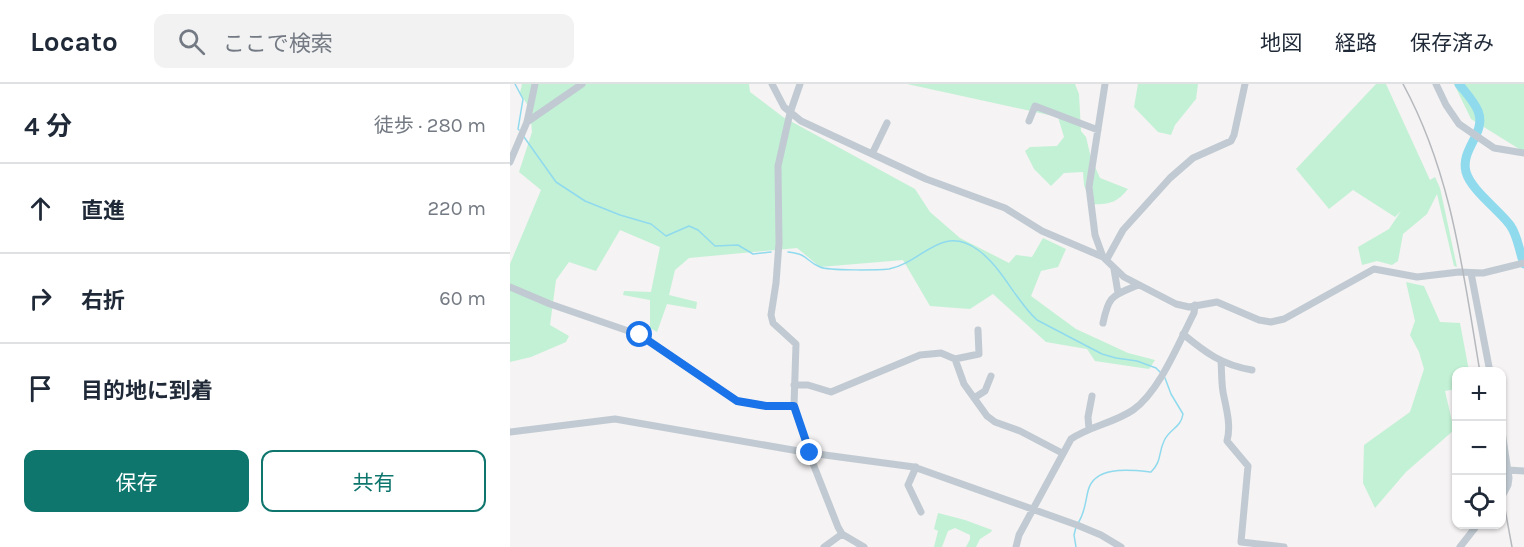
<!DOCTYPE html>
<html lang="ja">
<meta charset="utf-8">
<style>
:root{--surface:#fff;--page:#f2f2f3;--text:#1f2937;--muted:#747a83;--line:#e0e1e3;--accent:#0f766e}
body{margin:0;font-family:Karla,"Noto Sans JP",sans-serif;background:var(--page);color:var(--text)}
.controls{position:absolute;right:18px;bottom:18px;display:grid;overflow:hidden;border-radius:12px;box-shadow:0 2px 4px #0004}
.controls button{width:54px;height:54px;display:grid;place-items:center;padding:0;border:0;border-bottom:2px solid var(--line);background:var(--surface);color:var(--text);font:30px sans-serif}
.stop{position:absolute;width:18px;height:18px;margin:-14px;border:4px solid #1a73e8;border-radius:50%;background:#fff}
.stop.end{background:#1a73e8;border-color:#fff;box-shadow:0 2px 6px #0008}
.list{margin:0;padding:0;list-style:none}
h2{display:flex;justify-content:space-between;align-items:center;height:78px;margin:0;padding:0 24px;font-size:26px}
h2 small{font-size:20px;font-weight:400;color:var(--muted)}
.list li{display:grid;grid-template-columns:39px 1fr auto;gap:18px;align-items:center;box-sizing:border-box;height:90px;padding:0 24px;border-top:2px solid var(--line)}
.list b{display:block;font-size:22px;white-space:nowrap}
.list em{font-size:20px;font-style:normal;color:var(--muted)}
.actions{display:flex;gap:12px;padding:18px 24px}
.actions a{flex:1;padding:14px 0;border:2px solid var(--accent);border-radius:12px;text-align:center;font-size:21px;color:var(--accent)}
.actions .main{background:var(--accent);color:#fff}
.icon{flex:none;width:33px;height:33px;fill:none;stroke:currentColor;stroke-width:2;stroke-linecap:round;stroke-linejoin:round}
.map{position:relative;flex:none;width:1014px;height:463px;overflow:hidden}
header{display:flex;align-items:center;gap:36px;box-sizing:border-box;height:84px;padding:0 30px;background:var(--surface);border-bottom:2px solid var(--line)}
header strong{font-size:28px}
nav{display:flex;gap:33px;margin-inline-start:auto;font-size:21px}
.search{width:420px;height:54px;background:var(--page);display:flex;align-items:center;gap:15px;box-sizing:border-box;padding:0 21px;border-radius:12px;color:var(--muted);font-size:22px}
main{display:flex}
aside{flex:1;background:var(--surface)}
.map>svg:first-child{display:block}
.green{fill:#c3f1d5}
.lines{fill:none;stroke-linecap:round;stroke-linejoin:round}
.stream{stroke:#90daee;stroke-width:1.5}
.river{stroke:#90daee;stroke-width:9}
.minor{stroke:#c1cad2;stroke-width:7}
.rail{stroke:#b5b8bd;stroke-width:1.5}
.route{stroke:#1a73e8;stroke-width:8}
</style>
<header>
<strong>Locato</strong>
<div class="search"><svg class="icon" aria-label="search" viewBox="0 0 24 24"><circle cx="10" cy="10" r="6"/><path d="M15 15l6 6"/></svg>ここで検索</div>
<nav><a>地図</a><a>経路</a><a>保存済み</a></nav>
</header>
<main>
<aside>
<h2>4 分<small>徒歩 · 280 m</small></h2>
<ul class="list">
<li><svg class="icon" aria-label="ahead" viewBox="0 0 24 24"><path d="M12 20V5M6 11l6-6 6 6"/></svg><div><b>直進</b></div><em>220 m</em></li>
<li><svg class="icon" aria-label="right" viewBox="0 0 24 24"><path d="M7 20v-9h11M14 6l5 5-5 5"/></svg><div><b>右折</b></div><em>60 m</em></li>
<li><svg class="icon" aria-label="arrive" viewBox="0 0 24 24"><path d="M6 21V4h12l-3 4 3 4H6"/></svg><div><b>目的地に到着</b></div></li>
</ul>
<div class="actions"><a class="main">保存</a><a>共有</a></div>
</aside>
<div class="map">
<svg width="1014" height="463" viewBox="0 0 1014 463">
<rect width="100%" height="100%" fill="#f5f3f3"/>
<path class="green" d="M12,0H239L240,8L273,33L405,105L420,128L450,154L499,179L506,171L522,173L533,154L556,165L548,183L531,187L521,212L566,245L618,269L645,276L639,285L585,277L577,265L536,258L483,210L460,225L420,222L393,176L310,183L287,164L179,174L165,186L159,211L187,218L186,225L157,220L147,248L140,244V216L113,211L114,207L141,208L150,163L110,146L86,187L59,178L46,196L40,241L59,252L56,258L21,273L0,278V180L31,106L9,88L22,48L20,25L10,9Z
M397,0H565L569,10L571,47L576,53L581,74L590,94L618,105C607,119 598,121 581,120L574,101L573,88L554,89L541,102L524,85L515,67L520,63L547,62L554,53L548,33Z
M628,0H688L686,15L665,41L661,51L648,48L624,23Z
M866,0H876L920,96L925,93L930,104L947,183L944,182L927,110L917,130L893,150L888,177L882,181L867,177L852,181L848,163L879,145L891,127L885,133L843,106L819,125L786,85Z
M944,0H1014V68L961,35Z
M896,198L914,202L930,238L950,239L959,287L946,288V305L935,307L944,346L896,388L865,424L853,399L854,361L900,328L914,285L909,268L900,251L905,237Z
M428,429L455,436L482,446L481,448L470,455L466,463H456L460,455V451L445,444L438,447L432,463H424L428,447L424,445Z"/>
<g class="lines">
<path class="stream" d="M5,0L13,15L8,45L9,46
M14,53L46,98L75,117L110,131L141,140L156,152L179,142L188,146L205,162L228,161L243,170L261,168
M278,168C299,170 295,177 310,183C319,187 369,186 379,185C412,179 431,139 468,166C492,183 505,216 527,236L592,270L606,274L627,277L646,284L650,288
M568,439C575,429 575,419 578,407C584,381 621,386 641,388C652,377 648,370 654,357C659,345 671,344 673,330L661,310L655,294
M566,463L564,451L566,443"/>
<path class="river" d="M949,0C955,8 964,17 968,27C977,49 950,65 956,88C961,106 988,125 1000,141C1008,152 1009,167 1014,180"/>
<path class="minor" d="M262,0L274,23L291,37L416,95L495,124L532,147L593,173L614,193L666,220L679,223L707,218L749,236L761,238L774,235L864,185L907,193L949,188L973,189L1014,179
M290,0L280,29L268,82L269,159L266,199L261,231L263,239L286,260L284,322L302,377L328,443L332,450L354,463
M926,0L936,21L949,40L984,64L1014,69
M519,37L525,22L588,46
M17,38L72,0
M362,70L377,39
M0,78L17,38L25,0
M593,173L585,151L579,103L595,0
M597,175L613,146L660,94L683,74L721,57L724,51L735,0
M604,185L608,209
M961,189L980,288
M0,203L40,220L130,251L227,317L256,322H284
M593,239C599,210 603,212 628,201
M673,250C696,269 712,281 742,286
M445,275L469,270L468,246
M711,278C712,289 711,301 714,313C717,327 721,343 717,357L738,382L731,458L774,463
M284,301H298L321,308L410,271L431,269L445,275L454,300L477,332L485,338L510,347L552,369
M464,314L475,307L481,292
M579,345L578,333L582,312
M0,348L105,335L300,369L404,383L567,441L591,451L611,463
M992,348L999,394L998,401L992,412
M406,383L398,401L411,428
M998,386L1014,387
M314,463L332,450
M506,463L509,451L561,355C580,342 604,339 623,326C650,307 669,258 684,229L685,221
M950,463L968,440"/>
<path class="rail" d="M893,0C942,90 953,188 970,288
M992,409L1002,463"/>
</g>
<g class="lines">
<path class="route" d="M130,251L227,317L256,322H284L300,369"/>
</g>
</svg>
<div class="controls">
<button>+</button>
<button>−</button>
<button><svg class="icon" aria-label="locate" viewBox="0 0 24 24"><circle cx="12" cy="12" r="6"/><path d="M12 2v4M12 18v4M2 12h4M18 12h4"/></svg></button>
</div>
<div class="stop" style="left:130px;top:251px"></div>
<div class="stop end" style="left:300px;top:369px"></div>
</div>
</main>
